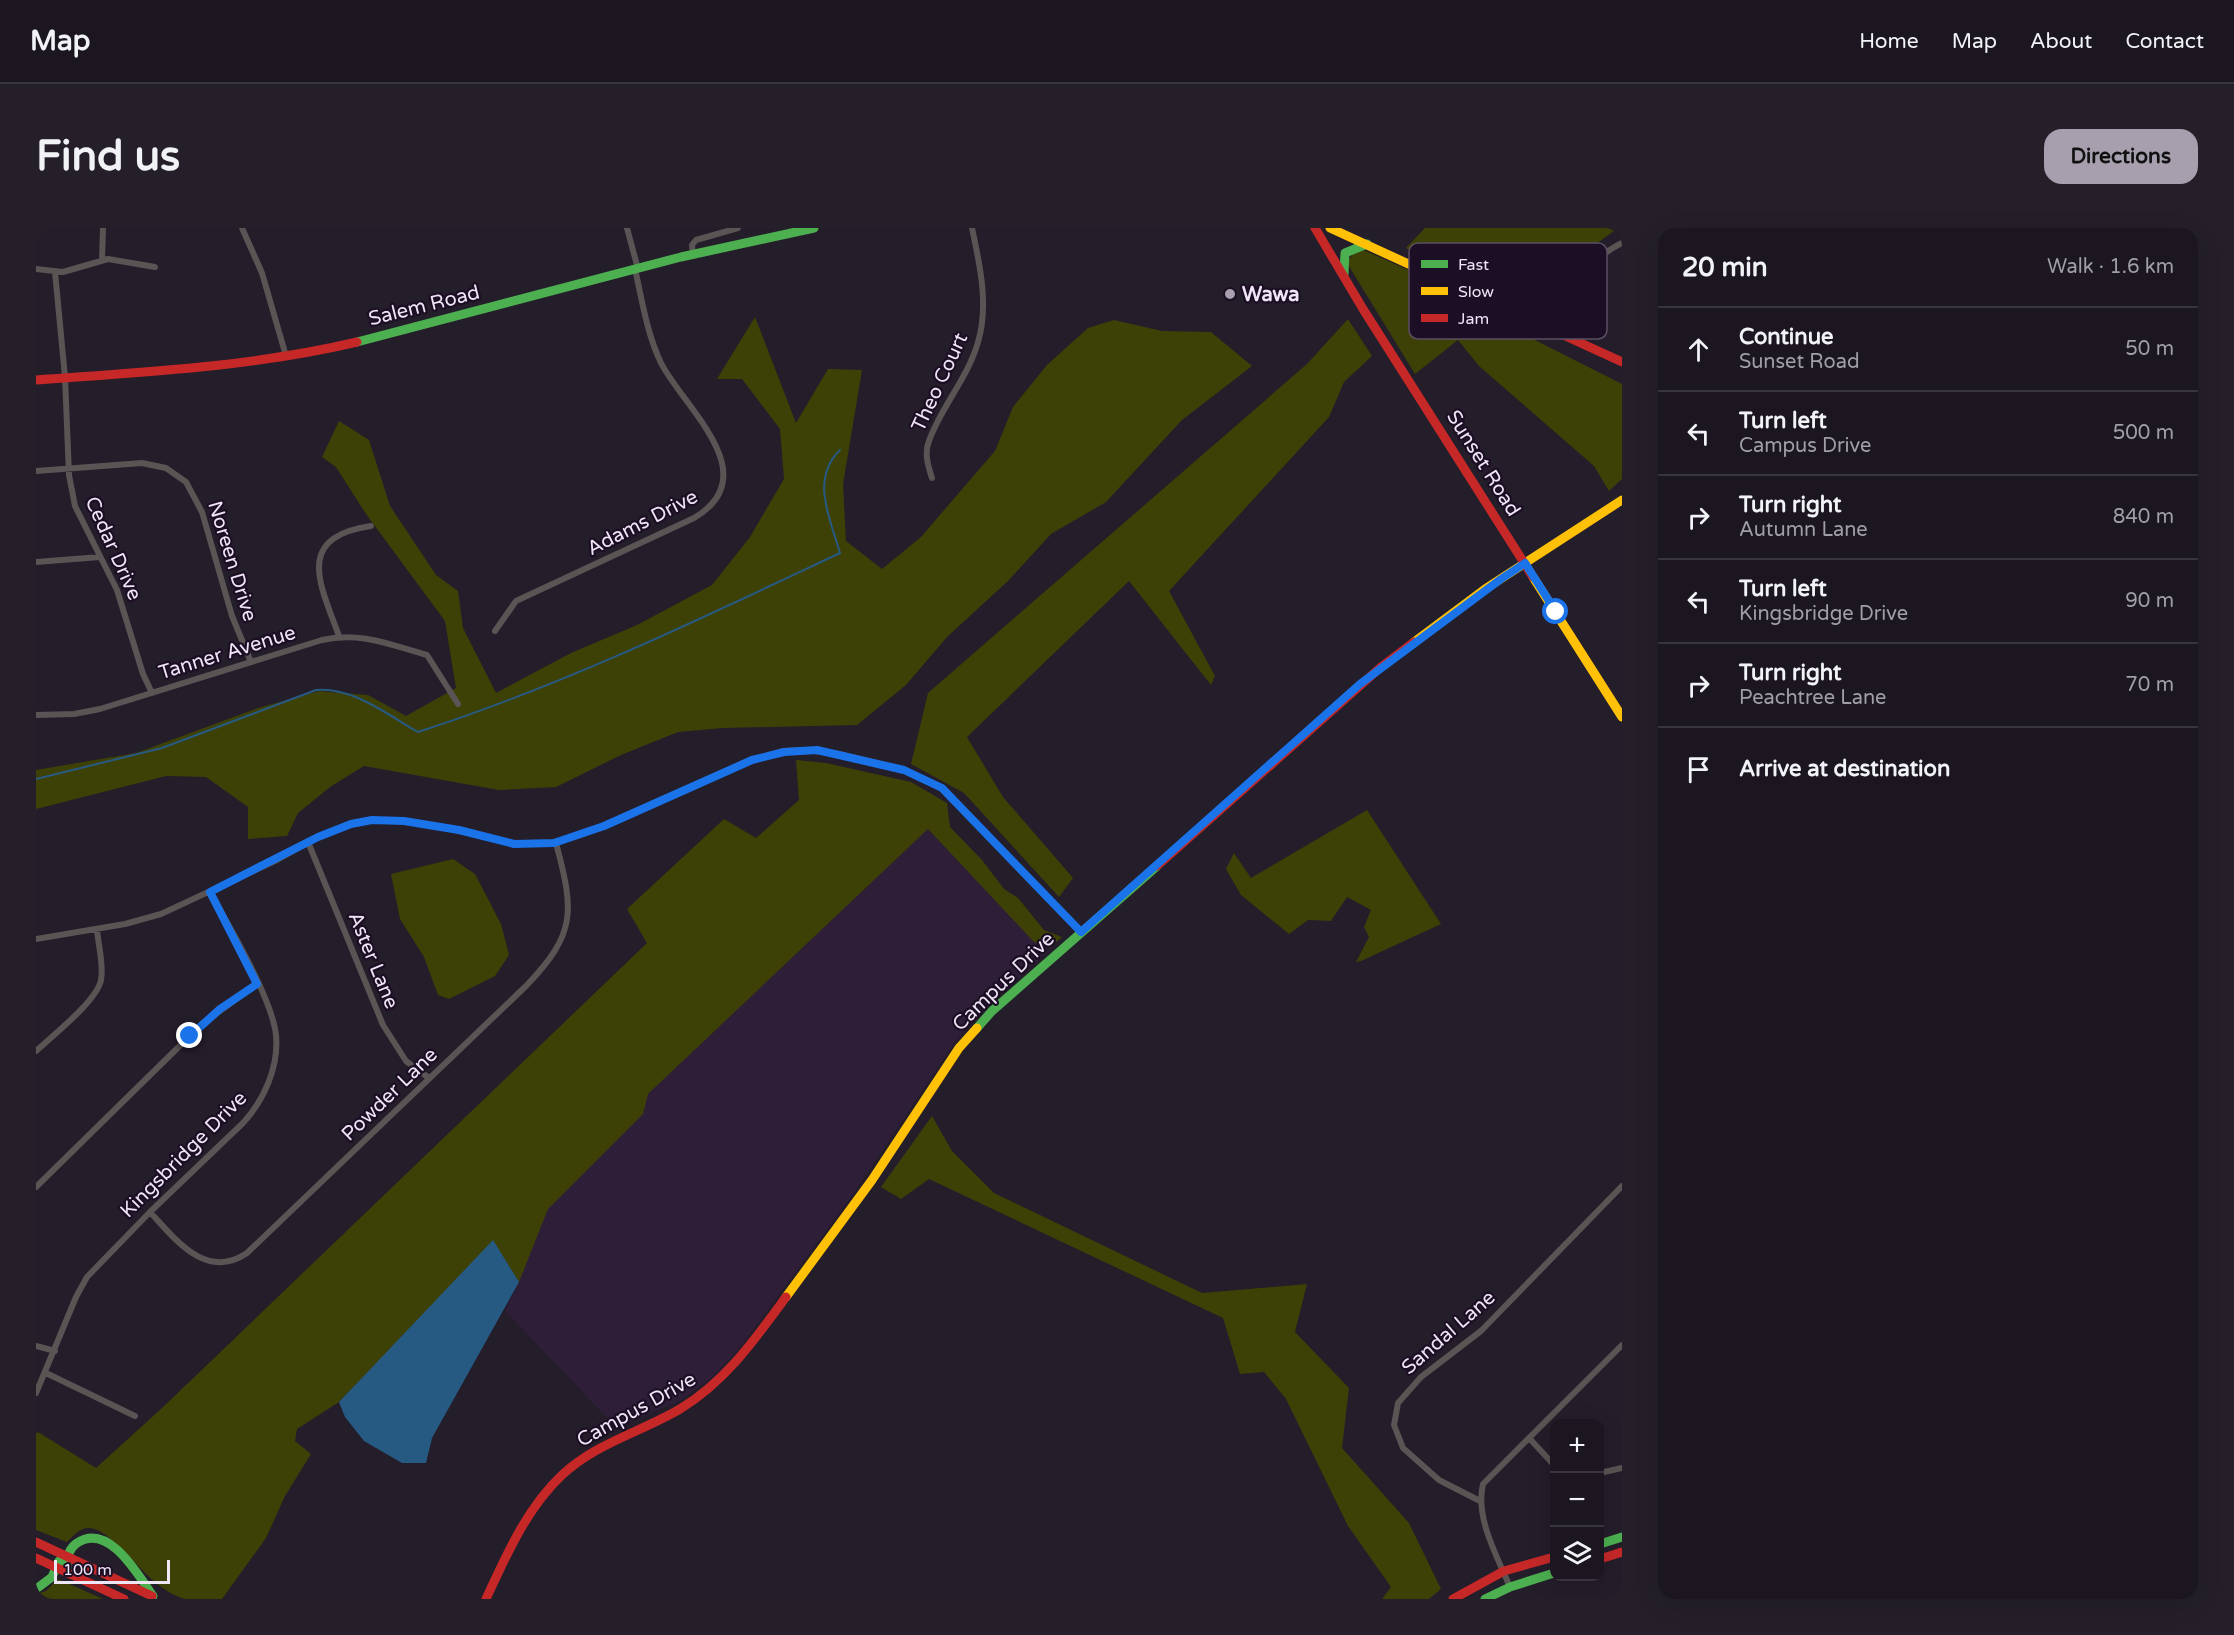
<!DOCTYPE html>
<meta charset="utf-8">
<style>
:root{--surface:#1b1620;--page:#241f29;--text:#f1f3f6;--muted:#a09fa5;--line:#39353e;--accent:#a79fae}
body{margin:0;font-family:"Varela Round",sans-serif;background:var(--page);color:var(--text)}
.controls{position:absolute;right:18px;bottom:18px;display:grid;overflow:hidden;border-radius:12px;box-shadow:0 6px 24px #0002}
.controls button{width:54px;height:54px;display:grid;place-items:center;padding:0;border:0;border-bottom:2px solid var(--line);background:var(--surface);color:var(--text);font:30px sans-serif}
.scale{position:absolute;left:18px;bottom:15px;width:116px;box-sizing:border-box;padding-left:6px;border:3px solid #eee5f5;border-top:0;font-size:16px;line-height:21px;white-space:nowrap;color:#eee5f5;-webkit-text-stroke:4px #1c0f25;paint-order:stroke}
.stop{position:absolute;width:18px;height:18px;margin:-14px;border:4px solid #1a73e8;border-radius:50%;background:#fff}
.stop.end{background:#1a73e8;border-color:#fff;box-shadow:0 2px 6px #0008}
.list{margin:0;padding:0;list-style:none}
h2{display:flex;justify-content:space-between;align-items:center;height:78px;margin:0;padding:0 24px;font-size:26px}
h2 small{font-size:20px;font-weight:400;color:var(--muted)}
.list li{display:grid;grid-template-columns:39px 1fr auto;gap:18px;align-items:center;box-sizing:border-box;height:84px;padding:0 24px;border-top:2px solid var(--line)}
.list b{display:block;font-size:22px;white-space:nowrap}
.list p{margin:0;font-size:20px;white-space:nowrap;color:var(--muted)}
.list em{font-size:20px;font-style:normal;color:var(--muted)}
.icon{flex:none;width:33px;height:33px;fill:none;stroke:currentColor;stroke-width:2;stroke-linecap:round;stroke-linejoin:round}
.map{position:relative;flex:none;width:1586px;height:1371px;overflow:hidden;border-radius:18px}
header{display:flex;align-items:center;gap:36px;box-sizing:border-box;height:84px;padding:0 30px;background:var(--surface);border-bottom:2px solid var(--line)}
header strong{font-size:28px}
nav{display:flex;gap:33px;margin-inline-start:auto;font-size:21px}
.intro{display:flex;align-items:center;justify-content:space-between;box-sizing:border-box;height:144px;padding:0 36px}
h1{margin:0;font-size:42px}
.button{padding:15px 27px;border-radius:18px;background:var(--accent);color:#111;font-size:21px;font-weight:700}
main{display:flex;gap:36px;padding:0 36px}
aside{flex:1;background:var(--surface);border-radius:18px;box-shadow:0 6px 24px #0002}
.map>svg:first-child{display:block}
.built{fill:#2e1e38}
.green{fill:#3e4106}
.water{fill:#275a83}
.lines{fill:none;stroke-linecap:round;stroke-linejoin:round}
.stream{stroke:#275a83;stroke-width:2}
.street{stroke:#5a5454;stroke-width:6}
.fast{stroke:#4caf50;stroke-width:9}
.slow{stroke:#ffc107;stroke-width:9}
.jam{stroke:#c62828;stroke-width:9}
.route{stroke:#1a73e8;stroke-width:8}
.poi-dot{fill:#a79fae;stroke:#1c0f25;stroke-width:2}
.labels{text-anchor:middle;stroke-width:4.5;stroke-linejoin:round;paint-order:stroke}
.poi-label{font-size:20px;font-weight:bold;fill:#eee5f5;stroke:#1c0f25;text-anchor:start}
.street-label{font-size:20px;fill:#eee5f5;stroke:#1c0f25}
.key{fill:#1c0f25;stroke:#5b4f63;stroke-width:1.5}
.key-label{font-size:16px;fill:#eee5f5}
</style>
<header>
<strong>Map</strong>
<nav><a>Home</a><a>Map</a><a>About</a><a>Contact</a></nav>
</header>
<div class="intro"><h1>Find us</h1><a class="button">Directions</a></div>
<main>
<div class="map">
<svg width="1586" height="1371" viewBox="0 0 1586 1371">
<rect width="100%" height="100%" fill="#241d2a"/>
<path class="built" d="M892,601L1011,725L956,772L919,814L818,965L706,1117L678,1148L645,1172L581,1200L469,1083L483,1054L457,1012Z"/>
<path class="green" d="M1389,0H1582L1549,24L1512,81L1472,61L1464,64L1370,20Z
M1325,21L1472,86L1478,101L1470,110L1479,102L1586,156V251L1573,263L1558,238L1443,138L1422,112L1379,146L1311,35L1316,27Z
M719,89L760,195L792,141L826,142L807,256L810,313L846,341L885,309L959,223L977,179L1011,137L1052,100L1078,92L1126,103L1175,104L1216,138L1146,192L1070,274L1015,306L972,353L911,409L870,457L821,497L687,500L642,504L585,527L520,559L463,562L328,538L294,559L262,585L251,608L212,611V579L170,549L130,548L0,581V542L100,525L222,480L283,463L332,467L370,488L420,460L409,393L330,286L300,239L286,229L303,193L333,212L354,278L400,347L422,363L427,400L460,465L535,425L601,397L676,357L714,309L748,251L744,201L706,151H681Z
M1312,91L1336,128L1308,154L1293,189L1133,363L1179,448L1175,457L1093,353L931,509L967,569L1037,650L1023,669L928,565L875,536L892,465L1271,136Z
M760,532L790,535L875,554L911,575L914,599L946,632L968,661L982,670L1008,702L1026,709L1014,720L998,714L892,601L612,866L607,886L512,981L483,1054L457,1013L303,1174L261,1201L259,1213L275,1226L249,1268L230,1310L186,1371C174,1371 159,1371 149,1371C110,1361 83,1304 54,1300C44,1299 37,1308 31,1314L0,1302V1206L2,1204L60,1240L126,1180L611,715L591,681L688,591L720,610L763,572Z
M1331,582L1405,696L1325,733L1320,734L1333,709L1328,699L1335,682L1311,669L1295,693L1272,692L1253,706L1205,667L1190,641L1198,625L1215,650Z
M417,631L439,646L465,696L473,727L459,748L413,771L402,767L388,729L364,691L355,646Z
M896,888L916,923L958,965L1166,1065L1271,1056L1259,1104L1313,1160L1306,1220L1373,1295L1405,1361L1393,1371H1346L1355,1359L1312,1298L1250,1171L1228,1144L1204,1146L1187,1090L893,951L865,971L845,959Z
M22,1351L67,1371H0V1366L10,1363Z"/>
<path class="water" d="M457,1012L483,1054L396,1210L390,1235H366L328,1213L309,1189L303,1174Z"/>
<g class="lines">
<path class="stream" d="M0,551L126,520L280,462C315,458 352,487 382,504C528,457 666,390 804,325C794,290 774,251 804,222"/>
<path class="street" d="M206,0L226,45L250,128
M591,0L602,41
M657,28L656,17L660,12L702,0
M66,32L67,0
M0,41L27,44L72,31L119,39
M19,44L29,149L33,247L39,278L81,362L107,446L116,465
M1520,103C1539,64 1544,36 1586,15
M0,243L106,235L130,240L150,254L166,284L196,388L215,434
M896,250C892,238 888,225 893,213C905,179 932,150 942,114C953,78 944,37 936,0
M0,334L64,329
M459,403L480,373L658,290C731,247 648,180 625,135C611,106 606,72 599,41
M303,408C284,356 258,309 335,298
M0,487L38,486L64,481L286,412C324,403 355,417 391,427L422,476
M272,614L347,797L370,833L393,850
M0,711L89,696L125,686L241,632L282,609L315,596L336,592L368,593L412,600L478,616L517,615L568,598L716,532L748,523L770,522L803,526L868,542L906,560L1045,704
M0,823C16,808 61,773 65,752C68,736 62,717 61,701
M0,959L166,796L221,756
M114,984C139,1011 170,1053 211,1025L490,758C541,705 538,683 520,615
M0,1118L19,1123
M10,1145L99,1188
M0,1165L40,1069L51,1049L114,984L207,895C228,872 243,839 240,807C236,770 193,698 174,664
M1493,1210L1518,1237
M1564,1245L1586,1240
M1444,1273L1403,1252L1367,1220L1358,1197L1362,1175L1385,1149L1445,1103L1586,958
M1474,1359C1461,1328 1439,1290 1447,1256L1586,1117"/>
<path class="fast" d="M1308,46L1309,25L1331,16
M321,114L645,29L778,0
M941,800L956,783L1121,638
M1564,1316L1586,1309
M31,1344C30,1333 32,1321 41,1315C73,1294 102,1347 117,1368
M0,1361L16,1349L23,1333
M1449,1371L1474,1359L1518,1345"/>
<path class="slow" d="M1294,0L1512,100
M1497,349L1586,489
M1378,414L1449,361L1586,272
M750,1069L836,952L923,820L941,800"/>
<path class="jam" d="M1279,0L1327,81L1497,349
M1512,100L1586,134
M0,152C108,144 215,139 321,114
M1121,638L1345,439L1378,414
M0,1314L116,1368
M0,1330L88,1371
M1564,1331L1586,1324
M450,1371C470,1328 490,1281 526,1247C560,1215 605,1204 644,1181C690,1153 719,1111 750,1069
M1417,1371L1468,1343L1518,1329"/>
</g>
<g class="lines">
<path class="route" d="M154,808L184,781L221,756L174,664L282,609L315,596L336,592L368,593L423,602L478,616L518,615L568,598L716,532L748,524L781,522L868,542L906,560L1045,704L1324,456L1465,351L1489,335L1520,384"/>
</g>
<circle class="poi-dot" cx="1194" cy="66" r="6"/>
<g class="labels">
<g class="poi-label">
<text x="1206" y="73">Wawa</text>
</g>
<g class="street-label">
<text transform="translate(388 77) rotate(-14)" y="7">Salem Road</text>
<text transform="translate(903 154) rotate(-65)" y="7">Theo Court</text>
<text transform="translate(1448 235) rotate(58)" y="7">Sunset Road</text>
<text transform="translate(606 294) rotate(-27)" y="7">Adams Drive</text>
<text transform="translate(78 320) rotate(66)" y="7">Cedar Drive</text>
<text transform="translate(197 333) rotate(73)" y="7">Noreen Drive</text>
<text transform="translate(191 424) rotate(-17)" y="7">Tanner Avenue</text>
<text transform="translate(338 732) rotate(68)" y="7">Aster Lane</text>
<text transform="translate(967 753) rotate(-44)" y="7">Campus Drive</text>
<text transform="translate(353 866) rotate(-44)" y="7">Powder Lane</text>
<text transform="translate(147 926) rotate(-45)" y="7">Kingsbridge Drive</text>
<text transform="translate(1412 1104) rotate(-41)" y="7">Sandal Lane</text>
<text transform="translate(600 1181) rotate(-29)" y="7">Campus Drive</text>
</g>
</g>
<rect x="1373" y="15" width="198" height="96" rx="9" class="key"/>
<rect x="1385" y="32" width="27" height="8" fill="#4caf50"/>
<rect x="1385" y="59" width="27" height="8" fill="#ffc107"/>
<rect x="1385" y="86" width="27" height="8" fill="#c62828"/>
<g class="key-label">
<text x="1422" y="42">Fast</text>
<text x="1422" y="69">Slow</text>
<text x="1422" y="96">Jam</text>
</g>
</svg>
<div class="controls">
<button>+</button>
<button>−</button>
<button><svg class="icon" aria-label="layers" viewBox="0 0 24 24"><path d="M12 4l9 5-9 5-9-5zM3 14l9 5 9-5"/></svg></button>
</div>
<div class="scale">100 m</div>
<div class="stop" style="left:1520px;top:384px"></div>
<div class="stop end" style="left:154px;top:808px"></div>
</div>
<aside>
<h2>20 min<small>Walk · 1.6 km</small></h2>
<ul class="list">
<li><svg class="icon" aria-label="ahead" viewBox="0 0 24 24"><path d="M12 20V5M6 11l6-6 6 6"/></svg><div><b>Continue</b><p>Sunset Road</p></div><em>50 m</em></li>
<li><svg class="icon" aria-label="left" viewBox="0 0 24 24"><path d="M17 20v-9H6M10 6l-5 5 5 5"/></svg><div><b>Turn left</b><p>Campus Drive</p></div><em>500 m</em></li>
<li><svg class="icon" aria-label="right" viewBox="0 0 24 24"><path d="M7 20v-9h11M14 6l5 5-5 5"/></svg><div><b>Turn right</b><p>Autumn Lane</p></div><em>840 m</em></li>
<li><svg class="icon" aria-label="left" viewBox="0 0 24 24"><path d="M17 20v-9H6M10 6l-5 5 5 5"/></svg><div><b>Turn left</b><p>Kingsbridge Drive</p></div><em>90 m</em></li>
<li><svg class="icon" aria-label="right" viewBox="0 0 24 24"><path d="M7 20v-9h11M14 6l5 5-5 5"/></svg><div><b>Turn right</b><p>Peachtree Lane</p></div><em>70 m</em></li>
<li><svg class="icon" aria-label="arrive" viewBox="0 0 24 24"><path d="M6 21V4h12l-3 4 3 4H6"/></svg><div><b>Arrive at destination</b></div></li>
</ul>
</aside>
</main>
